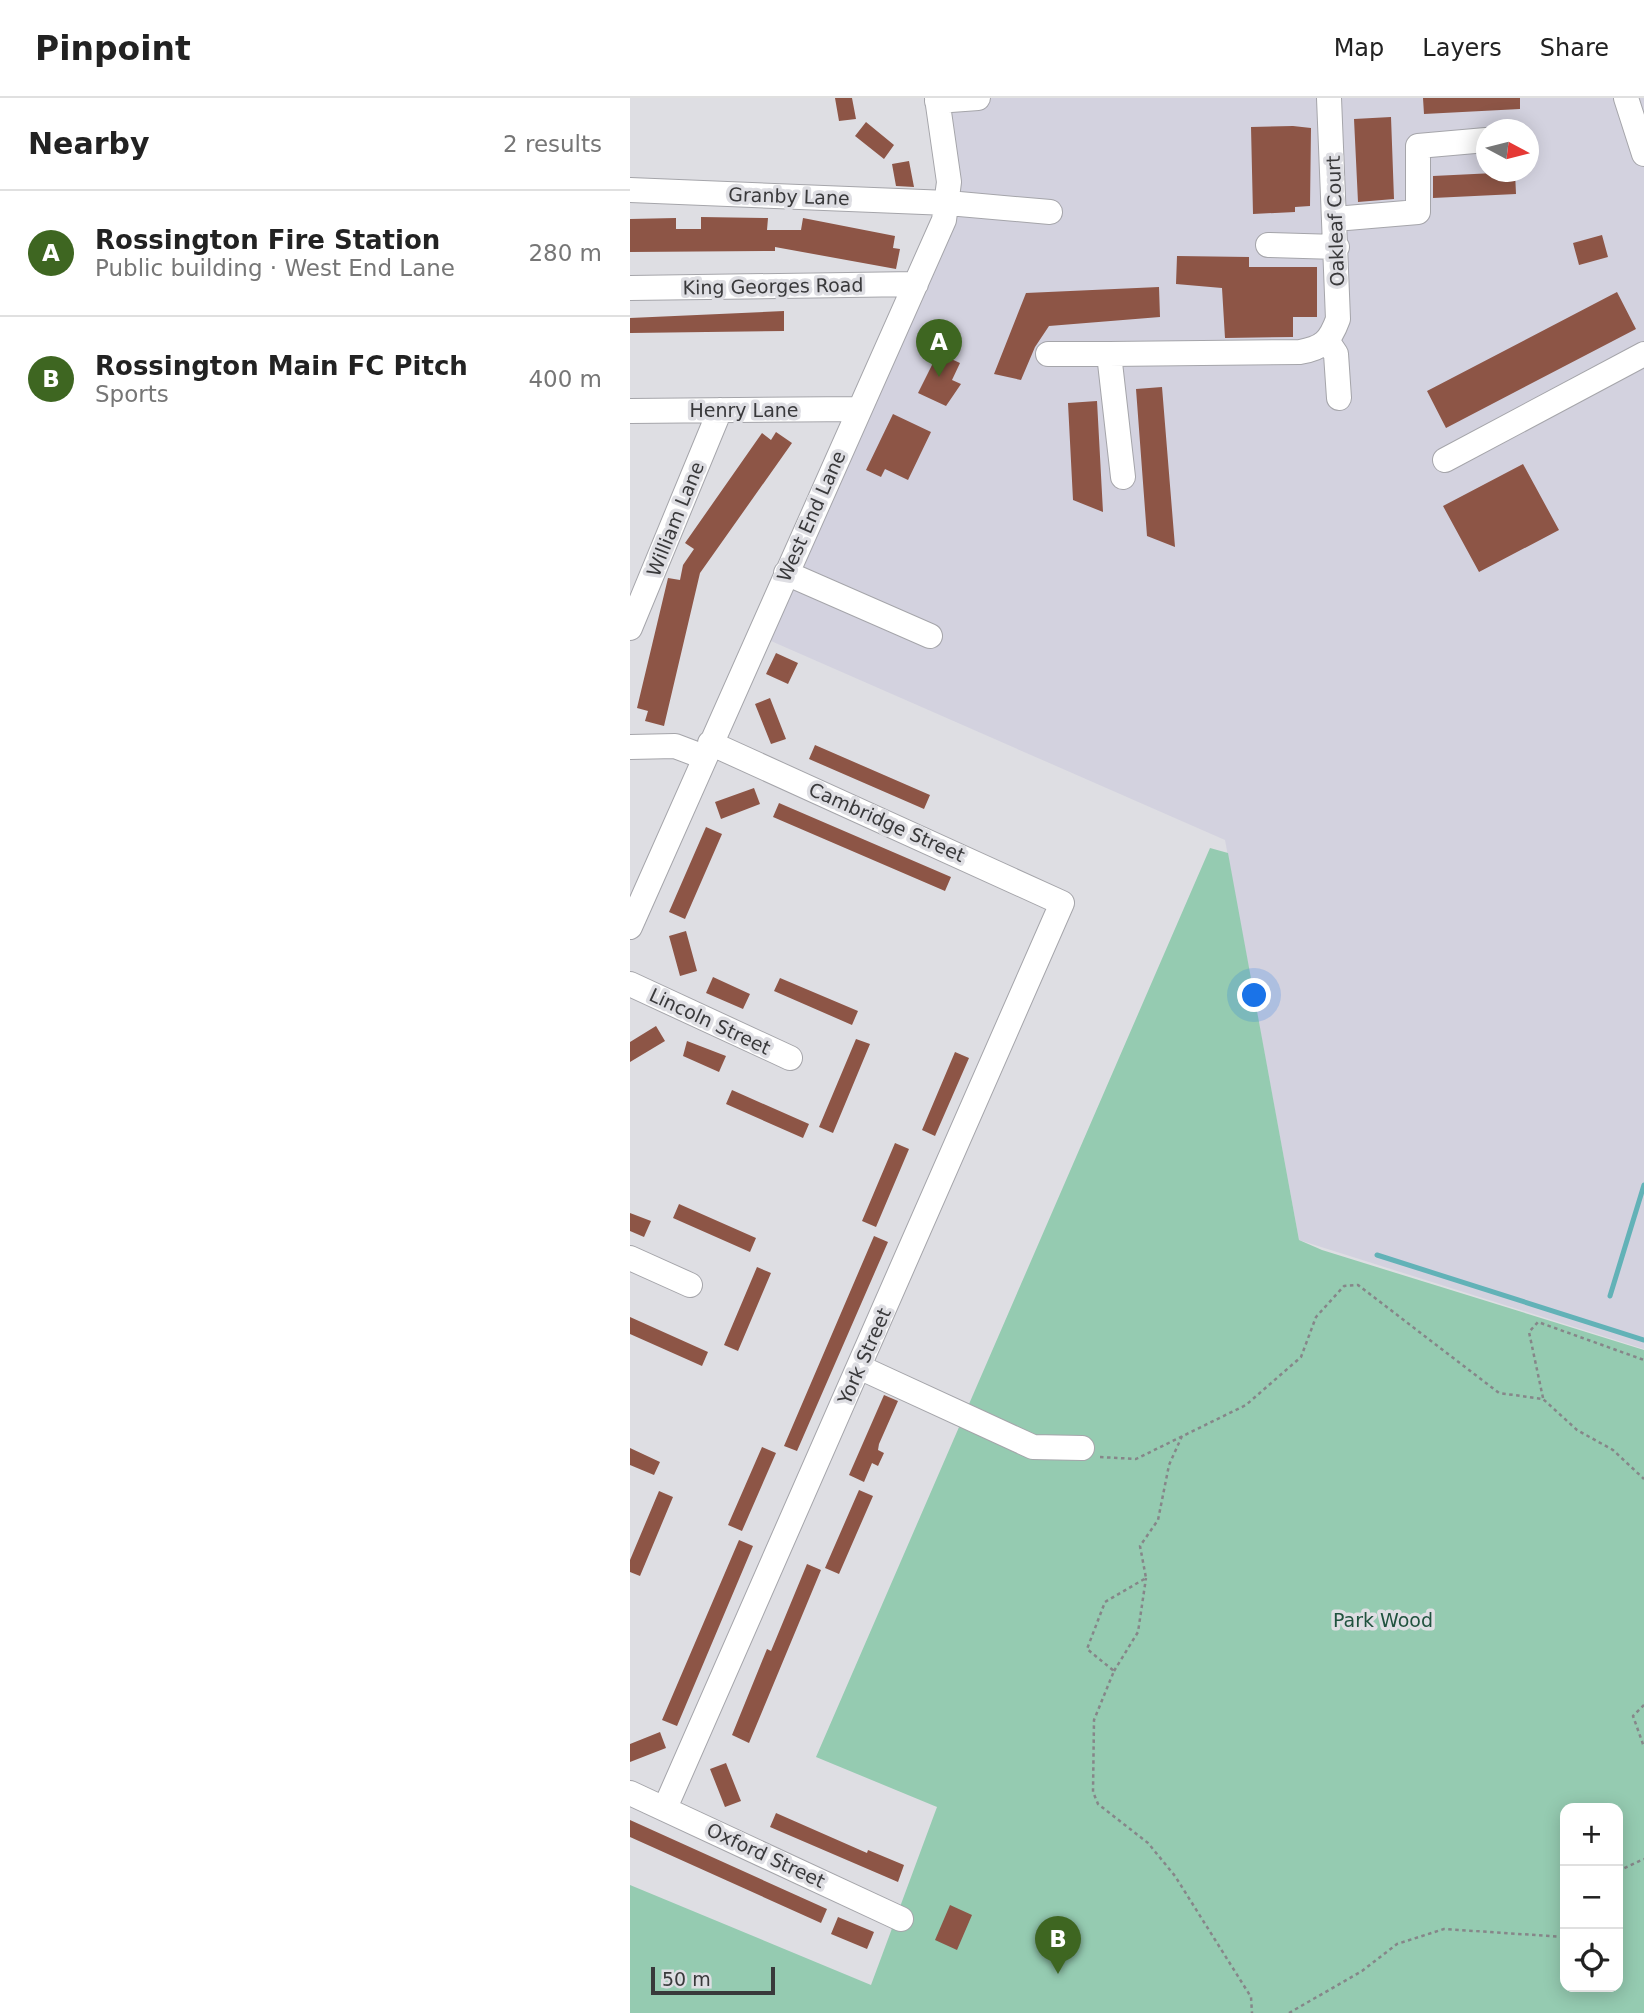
<!DOCTYPE html>
<meta charset="utf-8">
<style>
:root{--surface:#fff;--page:#f2f2f2;--text:#222;--muted:#767676;--line:#e0e0e0;--accent:#3e6621}
body{margin:0;font-family:"DejaVu Sans",sans-serif;background:var(--page);color:var(--text)}
.controls{position:absolute;right:21px;bottom:21px;display:grid;overflow:hidden;border-radius:14px;box-shadow:0 4px 18px #0003}
.controls button{width:63px;height:63px;display:grid;place-items:center;padding:0;border:0;border-bottom:2px solid var(--line);background:var(--surface);color:var(--text);font:35px sans-serif}
.compass{position:absolute;left:846px;top:21px;width:63px;height:63px;border-radius:50%;background:var(--surface);box-shadow:0 4px 18px #0003;rotate:97deg}
.scale{position:absolute;left:21px;bottom:18px;width:124px;box-sizing:border-box;padding-left:7px;border:4px solid #39393b;border-top:0;font-size:19px;line-height:24px;white-space:nowrap;color:#39393b;-webkit-text-stroke:5px #dedee3;paint-order:stroke}
.you{position:absolute;left:625px;top:898px;width:24px;height:24px;margin:-18px;border:5px solid #fff;border-radius:50%;background:#1a73e8;box-shadow:0 0 0 10px #1a73e833}
.badge{display:grid;place-items:center;width:46px;height:46px;border-radius:50%;background:var(--accent);color:#fff;font-size:23px;font-weight:700}
.pin{position:absolute;translate:-50% -58px;filter:drop-shadow(0 2px 4px #0008)}
.pin::after{content:'';position:absolute;top:37px;width:24px;height:21px;background:inherit;clip-path:polygon(0 0,100% 0,50% 100%)}
.list{margin:0;padding:0;list-style:none}
h2{display:flex;justify-content:space-between;align-items:center;height:91px;margin:0;padding:0 28px;font-size:30px}
h2 small{font-size:23px;font-weight:400;color:var(--muted)}
.list li{display:grid;grid-template-columns:46px 1fr auto;gap:21px;align-items:center;box-sizing:border-box;height:126px;padding:0 28px;border-top:2px solid var(--line)}
.list b{display:block;font-size:26px;white-space:nowrap}
.list p{margin:0;font-size:23px;white-space:nowrap;color:var(--muted)}
.list em{font-size:23px;font-style:normal;color:var(--muted)}
.icon{flex:none;width:38px;height:38px;fill:none;stroke:currentColor;stroke-width:2;stroke-linecap:round;stroke-linejoin:round}
.map{position:relative;flex:none;width:1014px;height:1915px;overflow:hidden}
header{display:flex;align-items:center;gap:42px;box-sizing:border-box;height:98px;padding:0 35px;background:var(--surface);border-bottom:2px solid var(--line)}
header strong{font-size:33px}
nav{display:flex;gap:38px;margin-inline-start:auto;font-size:24px}
main{display:flex}
aside{flex:1;background:var(--surface)}
.map>svg:first-child{display:block}
.built{fill:#d3d2df;fill-rule:evenodd}
.green{fill:#95cbb1;fill-rule:evenodd}
.lines{fill:none;stroke-linecap:round;stroke-linejoin:round}
.stream{stroke:#62b2b7;stroke-width:5}
.building{fill:#8d5546}
.minor-casing{stroke:#a5a5aa;stroke-width:26}
.path{stroke:#868689;stroke-width:2.5;stroke-dasharray:3.5 3.5;stroke-linecap:butt}
.minor{stroke:#fff;stroke-width:24}
.labels{text-anchor:middle;stroke-width:7;stroke-linejoin:round;paint-order:stroke}
.street-label{font-size:19px;fill:#39393b;stroke:#dedee3}
.park-label{font-size:19px;fill:#20523e;stroke:#dedee3}
</style>
<header>
<strong>Pinpoint</strong>
<nav><a>Map</a><a>Layers</a><a>Share</a></nav>
</header>
<main>
<aside>
<h2>Nearby<small>2 results</small></h2>
<ul class="list">
<li><span class="badge">A</span><div><b>Rossington Fire Station</b><p>Public building · West End Lane</p></div><em>280 m</em></li>
<li><span class="badge">B</span><div><b>Rossington Main FC Pitch</b><p>Sports</p></div><em>400 m</em></li>
</ul>
</aside>
<div class="map">
<svg width="1014" height="1915" viewBox="0 0 1014 1915">
<rect width="100%" height="100%" fill="#dedee3"/>
<path class="built" d="M295,0H1014V1251L669,1142L595,742L141,543L313,97ZM856,32H898V74H856Z"/>
<path class="green" d="M580,750L598,755L669,1142L692,1152L1014,1252V1915H0V1787L241,1887L307,1709L186,1659ZM935,1710H988V1889H935Z"/>
<g class="lines">
<path class="stream" d="M747,1157L1014,1242
M980,1198L1014,1087"/>
</g>
<path class="building" d="M205,0H222L226,21L209,23Z
M793,0H890V11L794,16Z
M761,19L764,101L728,104L724,21Z
M236,24L264,47L254,61L225,38Z
M663,28L681,30L680,108L665,109V114L623,116L621,29Z
M279,63L284,89L266,88L262,66Z
M885,74L886,96L803,100V78Z
M71,119L138,120L137,132H171L173,120L265,138L263,150L270,151L266,171L145,149V153L0,154V121L46,120V131H71Z
M972,137L978,159L949,167L943,145Z
M547,158L619,159V169H687V219H663V239L595,240L592,190L546,186Z
M529,189L530,219L419,228L405,249L391,282L364,276L396,195Z
M987,194L1006,231L816,330L797,293Z
M154,213V233L0,235V220Z
M308,255L330,265L322,282L331,286L316,308L288,295Z
M532,289L545,449L517,438L506,291Z
M467,303L473,414L443,402L438,305Z
M263,316L301,334L278,382L255,371L251,379L236,372Z
M146,334L162,345L70,475L34,628L15,623L18,613L7,610L38,480L50,482L53,467L64,451L55,445L132,335L141,342Z
M893,366L929,432L849,474L813,408Z
M146,555L168,565L158,586L136,576Z
M140,600L156,641L141,646L125,606Z
M185,647L300,697L294,711L179,661Z
M124,690L130,706L91,721L85,704Z
M149,705L321,779L315,793L143,719Z
M76,729L92,736L55,821L39,814Z
M56,833L67,873L50,878L39,838Z
M83,879L120,896L113,911L76,895Z
M150,880L228,913L222,927L144,893Z
M26,928L35,943L0,964V944Z
M226,941L240,946L203,1035L189,1029Z
M57,943L96,958L89,974L53,958Z
M325,954L339,960L305,1038L292,1032Z
M102,992L179,1026L173,1040L96,1006Z
M265,1045L279,1051L246,1129L232,1123Z
M49,1106L126,1140L120,1154L43,1120Z
M0,1115L21,1123L14,1139L0,1133Z
M244,1138L258,1144L167,1353L154,1348Z
M127,1169L141,1175L108,1253L94,1247Z
M0,1219L78,1254L72,1268L0,1236Z
M254,1297L268,1303L249,1346L248,1352L254,1355L248,1368L242,1365L234,1384L219,1377Z
M132,1349L146,1355L112,1433L98,1427Z
M0,1350L30,1364L24,1377L0,1367Z
M229,1392L243,1398L209,1476L195,1470Z
M29,1393L43,1399L10,1478L0,1474V1462Z
M109,1442L123,1448L47,1628L32,1622Z
M177,1466L191,1472L119,1645L102,1637L137,1551L141,1553Z
M30,1634L36,1650L0,1664V1646Z
M96,1665L111,1703L95,1709L80,1671Z
M146,1715L237,1755L238,1752L274,1767L268,1784L140,1729Z
M0,1722L197,1811L191,1825L0,1739Z
M320,1807L342,1817L327,1852L305,1842Z
M208,1819L244,1834L237,1851L201,1836Z"/>
<g class="lines">
<g class="minor-casing">
<path id="minor" d="M996,0L1014,56
M307,3L348,0
M0,92L318,105L420,114
M705,121L788,114V48L856,42
M638,147L707,149
M0,190L286,186
M698,244L706,256L709,300
M418,256H479L493,379
M479,256L670,254C693,250 700,243 708,221L699,0
M0,313L229,311
M815,362L1014,256
M156,475L300,538
M0,530L90,312
M0,649L45,648L74,659
M0,829L314,122L319,84L307,0
M0,886L160,960
M0,1160L60,1187
M229,1269L403,1349L452,1350
M0,1695L271,1821
M35,1710L432,805L80,645"/>
</g>
<path class="path" d="M913,1300L899,1234L908,1224L1014,1262
M552,1338L539,1367L528,1422L510,1448L516,1480L475,1504L457,1551L484,1573L464,1622L463,1694L468,1706L518,1745L545,1778L621,1899L622,1915
M470,1359L506,1361L616,1307L671,1259L686,1219L714,1188L728,1187L869,1295L913,1301L947,1332L983,1352L1014,1381
M484,1573L508,1534L516,1480
M1014,1607L1003,1618L1014,1649
M988,1773L1014,1761
M659,1915L732,1873L767,1846L814,1831L935,1839"/>
<use href="#minor" class="minor"/>
</g>
<g class="labels">
<g class="street-label">
<text transform="translate(159 98) rotate(2)" y="7">Granby Lane</text>
<text transform="translate(705 123) rotate(-92)" y="7">Oakleaf Court</text>
<text transform="translate(143 188) rotate(-1)" y="7">King Georges Road</text>
<text x="114" y="319">Henry Lane</text>
<text transform="translate(181 418) rotate(-66)" y="7">West End Lane</text>
<text transform="translate(45 421) rotate(-68)" y="7">William Lane</text>
<text transform="translate(257 724) rotate(24)" y="7">Cambridge Street</text>
<text transform="translate(80 923) rotate(25)" y="7">Lincoln Street</text>
<text transform="translate(234 1258) rotate(-66)" y="7">York Street</text>
<text transform="translate(136 1757) rotate(25)" y="7">Oxford Street</text>
</g>
<g class="park-label">
<text x="753" y="1529">Park Wood</text>
</g>
</g>
</svg>
<div class="controls">
<button>+</button>
<button>−</button>
<button><svg class="icon" aria-label="locate" viewBox="0 0 24 24"><circle cx="12" cy="12" r="6"/><path d="M12 2v4M12 18v4M2 12h4M18 12h4"/></svg></button>
</div>
<svg class="compass" viewBox="-18 -18 36 36"><path d="M0-13l5 13h-10z" fill="#e53935"/><path d="M0 13l5-13h-10z" fill="#767676"/></svg>
<div class="scale">50 m</div>
<div class="you"></div>
<div class="pin badge" style="left:309px;top:279px">A</div>
<div class="pin badge" style="left:428px;top:1876px">B</div>
</div>
</main>
